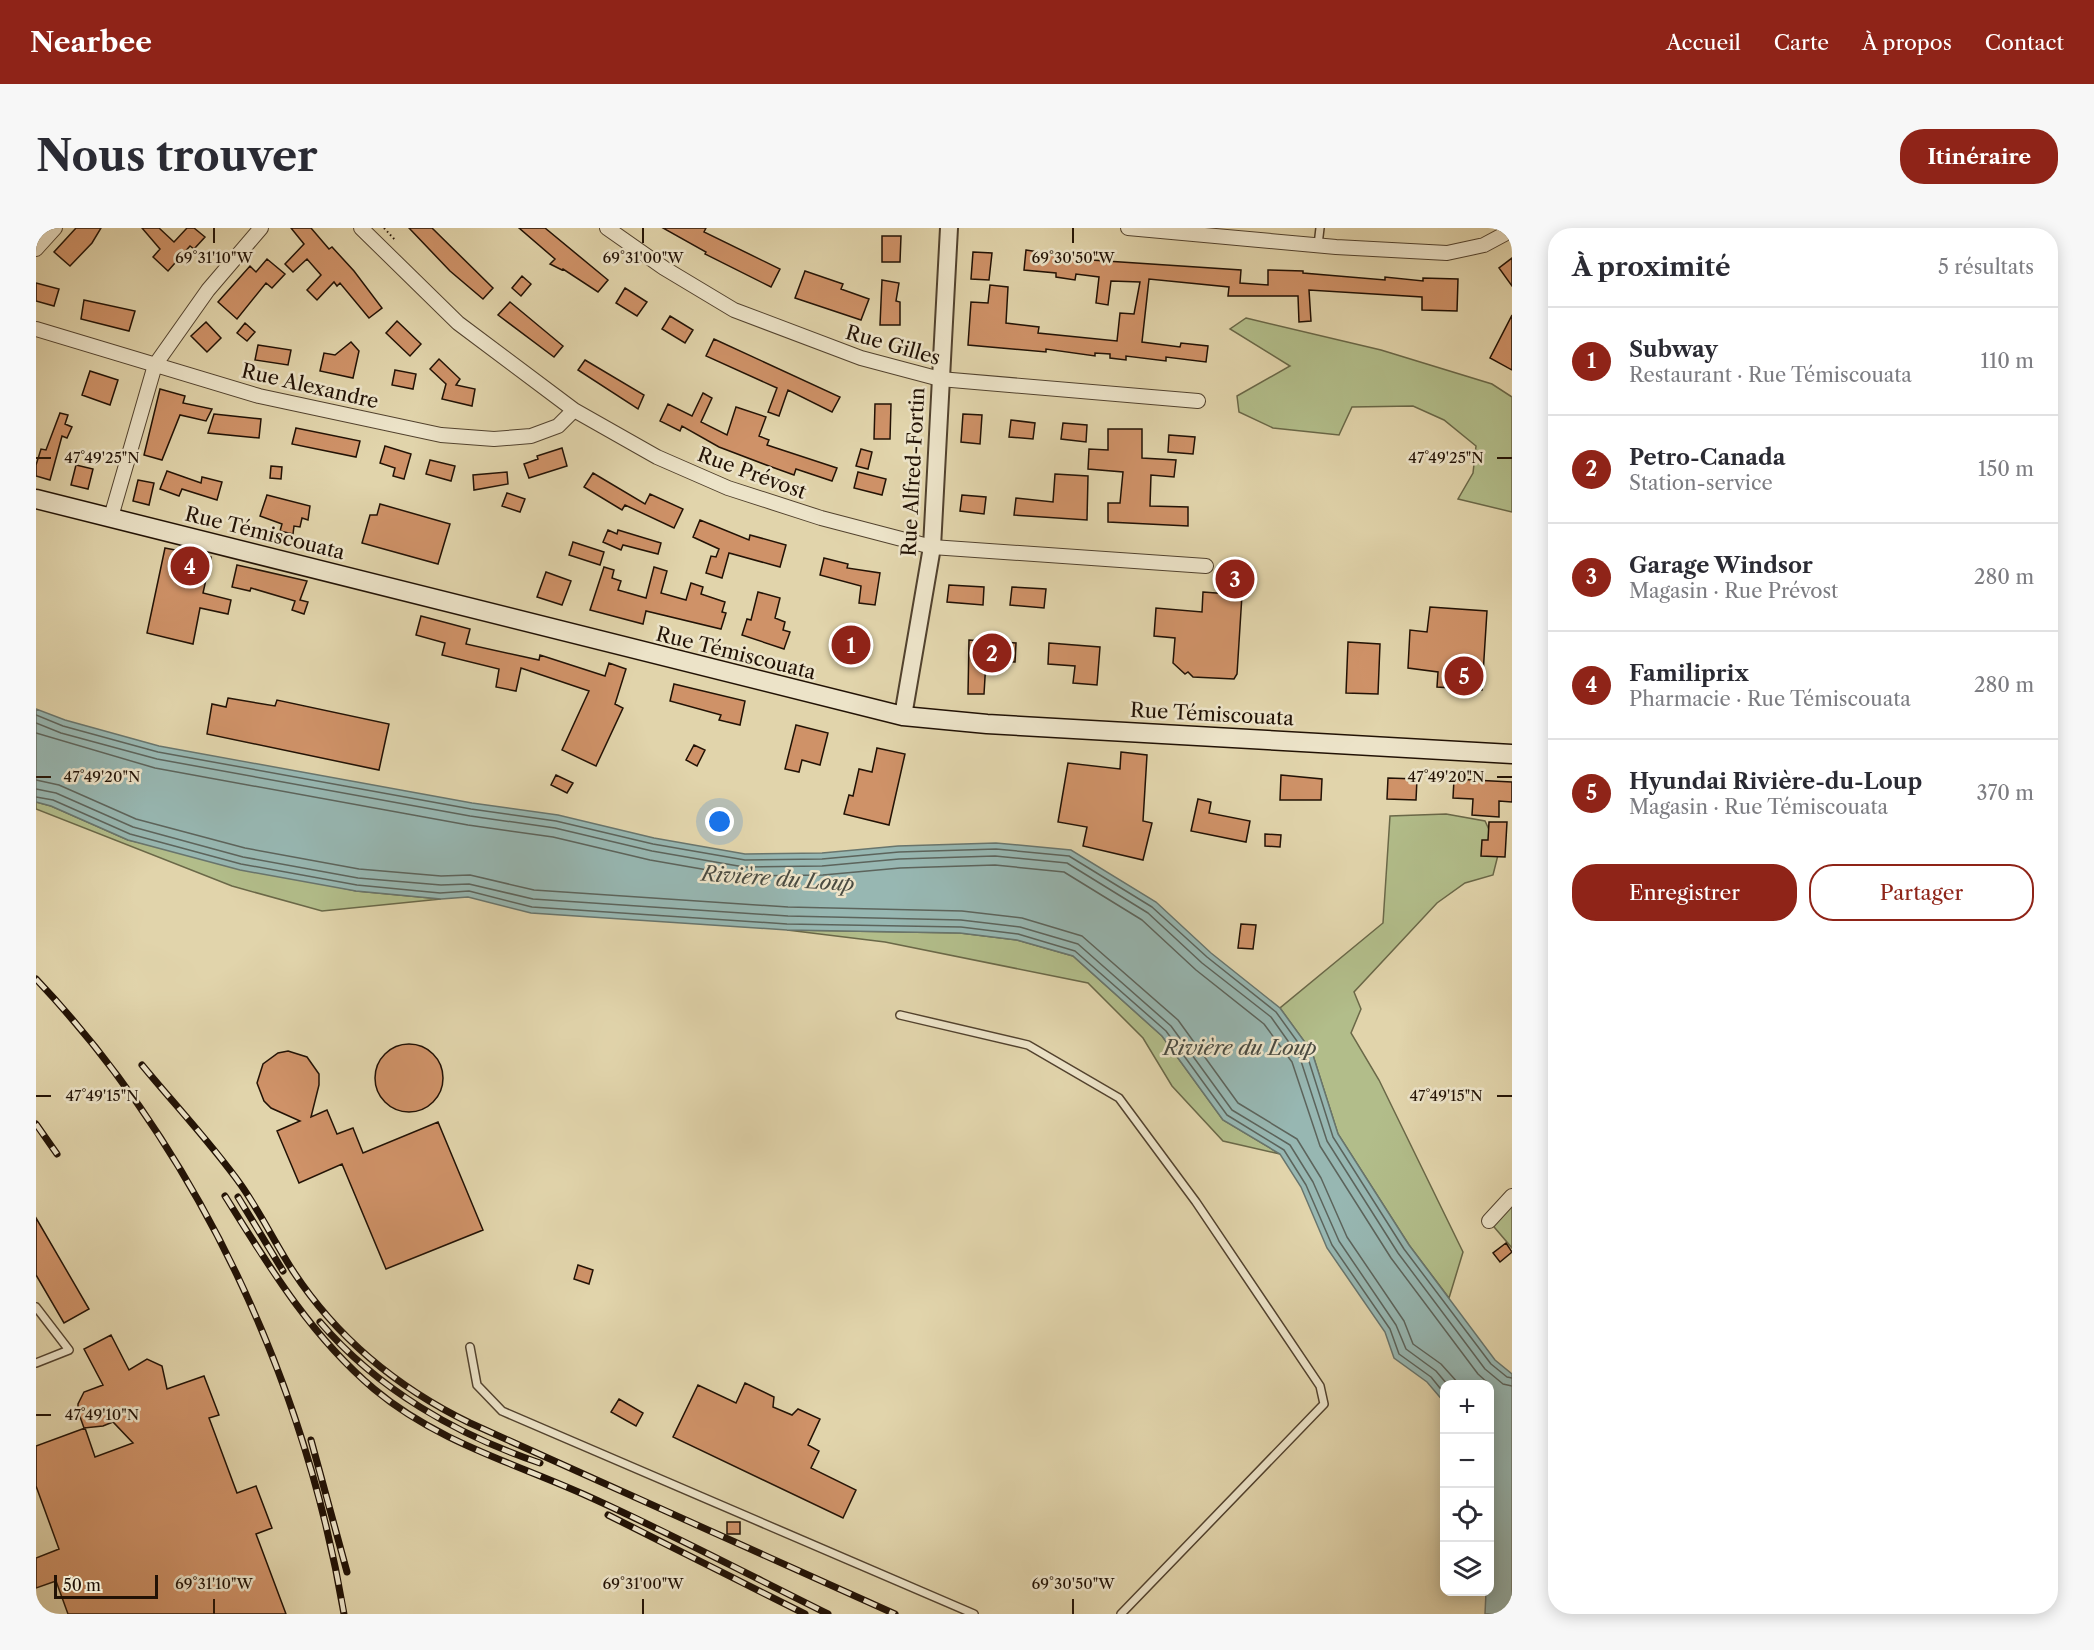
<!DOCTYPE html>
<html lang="fr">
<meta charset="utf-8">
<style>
:root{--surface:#fff;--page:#f7f7f7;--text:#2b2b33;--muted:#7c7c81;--line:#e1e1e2;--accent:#8f2418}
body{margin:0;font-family:"Libre Caslon Text",serif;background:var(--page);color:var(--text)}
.controls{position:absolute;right:18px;bottom:18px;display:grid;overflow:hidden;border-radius:12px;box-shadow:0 3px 15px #0003}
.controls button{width:54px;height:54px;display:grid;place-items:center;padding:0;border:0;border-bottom:2px solid var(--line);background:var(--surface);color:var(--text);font:30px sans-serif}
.scale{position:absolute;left:18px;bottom:15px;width:104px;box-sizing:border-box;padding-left:6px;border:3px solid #221205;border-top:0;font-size:16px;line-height:21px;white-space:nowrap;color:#221205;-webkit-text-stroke:4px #ece3c8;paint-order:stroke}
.you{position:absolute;left:684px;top:594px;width:21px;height:21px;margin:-15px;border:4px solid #fff;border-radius:50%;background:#1a73e8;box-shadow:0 0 0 9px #1a73e833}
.badge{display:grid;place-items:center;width:39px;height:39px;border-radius:50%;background:var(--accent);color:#fff;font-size:20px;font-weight:700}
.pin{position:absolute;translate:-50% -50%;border:3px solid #fff;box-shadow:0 2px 6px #0006}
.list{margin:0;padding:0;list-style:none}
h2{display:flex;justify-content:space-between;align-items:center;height:78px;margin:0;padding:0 24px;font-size:26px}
h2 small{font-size:20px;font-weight:400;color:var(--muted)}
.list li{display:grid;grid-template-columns:39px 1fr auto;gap:18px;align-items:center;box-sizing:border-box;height:108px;padding:0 24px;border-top:2px solid var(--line)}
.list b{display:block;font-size:22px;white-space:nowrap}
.list p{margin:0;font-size:20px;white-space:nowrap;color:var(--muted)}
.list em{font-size:20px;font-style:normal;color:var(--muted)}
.actions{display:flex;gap:12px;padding:18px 24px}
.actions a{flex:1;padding:14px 0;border:2px solid var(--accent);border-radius:24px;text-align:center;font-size:21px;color:var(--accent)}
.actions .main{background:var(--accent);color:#fff}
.icon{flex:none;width:33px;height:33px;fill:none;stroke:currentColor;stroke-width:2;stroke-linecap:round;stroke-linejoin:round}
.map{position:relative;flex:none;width:1476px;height:1386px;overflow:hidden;border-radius:24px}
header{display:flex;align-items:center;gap:36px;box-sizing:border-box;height:84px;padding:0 30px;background:var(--accent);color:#fff}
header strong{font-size:28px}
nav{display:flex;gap:33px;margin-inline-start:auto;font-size:21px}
.intro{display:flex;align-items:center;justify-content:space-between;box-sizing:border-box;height:144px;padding:0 36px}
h1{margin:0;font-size:42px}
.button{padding:15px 27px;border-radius:24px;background:var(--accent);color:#fff;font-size:21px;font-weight:700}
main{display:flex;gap:36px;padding:0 36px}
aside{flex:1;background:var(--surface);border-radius:24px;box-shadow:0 3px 15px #0003}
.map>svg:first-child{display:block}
.green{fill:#b2bd8a;stroke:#6a6848;stroke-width:1.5}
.water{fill:#97b7b2;stroke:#68756d;stroke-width:1.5}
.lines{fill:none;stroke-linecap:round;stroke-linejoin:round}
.shore{stroke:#5c645c;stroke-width:1.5}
.building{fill:#cf9268;stroke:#221205;stroke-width:1.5}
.service-casing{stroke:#52422e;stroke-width:10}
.minor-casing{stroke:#52422e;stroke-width:16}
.tertiary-casing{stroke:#52422e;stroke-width:20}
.secondary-casing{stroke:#221205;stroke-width:21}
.path{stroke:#221205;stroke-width:2;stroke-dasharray:1.5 3;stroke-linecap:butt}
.service{stroke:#ece3c8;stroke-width:7}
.minor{stroke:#ece3c8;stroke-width:14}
.tertiary{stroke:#ece3c8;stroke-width:16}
.secondary{stroke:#ece3c8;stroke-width:18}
.rail-casing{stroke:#221205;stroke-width:7}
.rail{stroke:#ece3c8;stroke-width:4.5;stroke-dasharray:14;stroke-linecap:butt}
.ticks{fill:none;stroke:#221205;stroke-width:2}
.labels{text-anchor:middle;stroke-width:5;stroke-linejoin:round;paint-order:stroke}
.street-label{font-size:20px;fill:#221205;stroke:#ece3c8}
.water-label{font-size:21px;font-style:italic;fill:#4b4c42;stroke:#ece3c8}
.ticks-label{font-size:15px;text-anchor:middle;fill:#221205;stroke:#ece3c8;stroke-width:5;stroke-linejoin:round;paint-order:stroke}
</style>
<header>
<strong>Nearbee</strong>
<nav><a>Accueil</a><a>Carte</a><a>À propos</a><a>Contact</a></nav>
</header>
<div class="intro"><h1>Nous trouver</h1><a class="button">Itinéraire</a></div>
<main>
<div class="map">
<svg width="1476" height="1386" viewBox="0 0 1476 1386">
<rect width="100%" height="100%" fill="#e1d4ab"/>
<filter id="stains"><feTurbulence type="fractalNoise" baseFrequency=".00333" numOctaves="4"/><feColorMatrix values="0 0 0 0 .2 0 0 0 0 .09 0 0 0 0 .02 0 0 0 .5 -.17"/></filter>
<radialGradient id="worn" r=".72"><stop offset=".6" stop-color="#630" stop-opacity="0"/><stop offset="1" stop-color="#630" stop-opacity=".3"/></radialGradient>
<path class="green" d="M1210,90L1345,122L1456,156L1476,169V284L1422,271L1437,245L1440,218L1408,192L1377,178L1316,179L1303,207L1237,200L1203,184L1201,168L1254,138L1194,101Z
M0,574L15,578L92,612L320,663L405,671L286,683L196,658L0,581Z
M1410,586L1449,593L1463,623L1457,647L1429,655L1401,675L1318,764L1325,781L1315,805L1343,852L1427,1024L1413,1070L1373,1017L1302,906L1276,824L1244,780L1347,695L1354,588Z
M751,702L924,705L981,712L1037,728L1126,808L1187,892L1244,926L1187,913L1136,858L1107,810L1052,755L849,714Z
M1476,968V1020L1453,993Z"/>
<path class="water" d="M0,481L29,492L123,518L436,575L522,587L618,610L709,626L786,625L862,618L960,615L1035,622L1120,674L1175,725L1244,780L1276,824L1302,906L1373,1017L1459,1132L1476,1146V1386H1449L1450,1364H1454V1156H1408V1174L1391,1154L1358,1130L1349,1104L1291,1020L1265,959L1244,926L1187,892L1126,808L1037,728L981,712L924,705L751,702L495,685L432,669L405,671L320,663L204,642L92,612L15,578L0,574Z"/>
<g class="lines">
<path class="shore" d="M0,487L27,498L122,524L435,581L520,593L617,616L709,632L786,631L863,624L960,621L1033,628L1116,679L1171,729L1240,784L1271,827L1297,909L1368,1021L1455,1136L1471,1149L1476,1150
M0,495L25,505L121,531L434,588L519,600L616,623L708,639L786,638L863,631L959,628L1031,635L1112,685L1166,735L1235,789L1264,830L1291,913L1362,1025L1449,1141L1467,1156L1476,1158
M0,505L119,540L432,597L517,609L614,632L706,648L787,647L864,640L959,637L1028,644L1106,692L1160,742L1228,796L1256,834L1284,918L1355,1030L1442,1146L1453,1156
M0,552L23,557L100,591L209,620L323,641L405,648L434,647L498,662L752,679L926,683L986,690L1046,708L1142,792L1202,875L1261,911L1285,950L1311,1009L1368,1093L1377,1116L1405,1136L1423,1156
M0,561L20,565L97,599L207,629L322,650L405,657L433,656L497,671L752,688L925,692L984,699L1042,716L1135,798L1196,882L1254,917L1277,954L1303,1013L1360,1097L1370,1121L1400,1143L1411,1156
M0,569L17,572L94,606L205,636L321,657L404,665L433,663L496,679L751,696L925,699L982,706L1039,723L1130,803L1191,887L1248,922L1270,957L1296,1017L1354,1101L1363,1126L1395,1149L1408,1165"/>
</g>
<path class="building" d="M40,0H65L56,15L34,38L18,24Z
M106,0H123L138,14L151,0H158L169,9L158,21L154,18L132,43L117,29L124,21Z
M255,0H275L293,21L296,19L318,43L346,80L333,90L304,55L301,58L298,54L281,72L271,62L285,47L271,31L257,44L249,36L268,16Z
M373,0H396L457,60L447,71L414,43Z
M483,0H509L572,52L562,64L527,41L526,42L514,36L519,31Z
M627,0H670L668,4L744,41L735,59L669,26L670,24Z
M846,8H865L864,34H846Z
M990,22L1055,32L1205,42L1204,55L1232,57V42L1267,43V45L1349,52V49L1387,53V50L1422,51L1421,83L1386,82V69L1273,62L1275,93L1263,94L1262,68H1192L1193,59L1113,51L1106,114L1144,119L1145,115L1172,118L1170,134L1130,129V133L1090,128V132L1074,130V126L1059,125V128L1010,121V124L932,117L935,74L952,75L954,57L972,59L970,95L1003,99L1002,105L1081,113L1084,85L1098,86L1104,54L1075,53L1072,77L1060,75L1063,49L1040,46L1039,52L1020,49V45L988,42Z
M937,24L956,25L953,52L935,51Z
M1476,30V58L1463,40Z
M231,31L249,46L236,60L230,55L201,91L182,74L214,38L220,44Z
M769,43L807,56L805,61L833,71L825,92L759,70Z
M486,48L495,56L485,68L476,60Z
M846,52L863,55L860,73L864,74V97H844Z
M0,55L23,61L18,78L0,73Z
M589,60L611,74L601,88L580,75Z
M48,72L99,83L93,103L45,91Z
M474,74L527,118L518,129L462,87Z
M1476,87V142L1454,130Z
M634,88L657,102L649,115L626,101Z
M361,93L385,116L374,128L350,105Z
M170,94L185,110L171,124L155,108Z
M209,95L219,104L211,113L201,105Z
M678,111L804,169L796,184L752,162L743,188L732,184L741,160L670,128Z
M315,114L323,123L317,150L284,143L288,125L299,127Z
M222,117L255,122L252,137L219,132Z
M403,131L424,151L420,157L439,161L436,178L406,171L410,156L394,141Z
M549,132L608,167L602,181L542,142Z
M359,142L380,146L377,161L356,157Z
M54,143L82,152L74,177L46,167Z
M124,161L149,168L147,175L176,181L170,193L144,187L126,232L108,227Z
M667,165L676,170L665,194L691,207L700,179L730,189L723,208L733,212L731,217L801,240L796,253L760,241L758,247L733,238L683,219L646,198L644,203L624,193L632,176L656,188Z
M839,176H855L854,211H838Z
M24,185L32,187L29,196L36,199L31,210L26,208L14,252L0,248V237L5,221L10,222Z
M178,186L225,191L223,210L172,205Z
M927,186L946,187L944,216L925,214Z
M975,192L999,195L997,211L973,209Z
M1027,195L1051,197L1050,214L1025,211Z
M260,200L324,213L320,229L256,216Z
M1072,201H1106V230L1140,232L1138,249L1115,247L1114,278L1152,279V298L1072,294V275H1084L1087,244L1052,241L1053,221L1072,222Z
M1133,207L1159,209L1157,226L1132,224Z
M349,218L375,226L368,251L357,248L359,240L344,235Z
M526,220L531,238L493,250L488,236L502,231L501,228Z
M825,221L836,224L832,241L820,238Z
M394,232L419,238L415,253L390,246Z
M40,237L57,241L52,261L35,257Z
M235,238L246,239L245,251L234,250Z
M131,243L165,255L166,249L186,254L181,272L146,261L143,268L124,261Z
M471,244L472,256L438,262L437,247Z
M822,244L850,251L846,267L818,260Z
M557,245L609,276L614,266L647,281L638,300L589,277L586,282L548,259Z
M1019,246L1052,248L1051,292L978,287L980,270L1017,274Z
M102,252L118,255L113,277L97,273Z
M471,265L489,271L484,284L466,278Z
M231,267L274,278L272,292L266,290L264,299L258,298L257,306L244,303L246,296L224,288Z
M926,267L950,269L948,286L924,283Z
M344,276L414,296L402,336L326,315L334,287H341Z
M664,292L713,312L714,307L750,317L744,339L693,325L686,350L670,345L675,328L680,329L683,321L657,309Z
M572,302L581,306L582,302L625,315L622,326L587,317L585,322L567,314Z
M537,314L568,324L564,337L533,327Z
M129,320L175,329L167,365L195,372L192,386L164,380L157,416L111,405Z
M788,330L812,336L811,340L844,345L839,377L823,375L825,358L784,347Z
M201,337L271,353L264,372L272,374L268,386L256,382L259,373L215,360L214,363L196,359Z
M568,339L578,342L576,350L585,353L582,362L610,370L618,339L631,343L625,365L650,372L655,355L667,359L665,366L689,374L686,384L690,385L685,401L610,383L607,396L554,382Z
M510,344L535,353L526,377L501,369Z
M913,357L948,359L947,377L911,374Z
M976,359L1010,361L1008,380L974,377Z
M722,364L744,370L739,390L749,394L747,402L754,404L748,421L706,407L711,391L715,392Z
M1167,364L1206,367L1201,446L1198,451L1157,449L1152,444L1149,446L1137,435L1139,410L1118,408L1120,380L1166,384Z
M1394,379L1451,383L1446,462L1401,459L1402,444L1372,440L1374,402L1391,404Z
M385,388L434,401L430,416L503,432L504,427L569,448L573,435L590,441L579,476L587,480L560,538L526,522L553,463L485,440L480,463L460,459L463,441L406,427L409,415L380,407Z
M804,401L832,408L825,433L798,425Z
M933,412L980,415L979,434L950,433L948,466H932Z
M1312,414L1344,416L1342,466L1310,465Z
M1013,415L1064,419L1061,457L1037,455L1039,438L1012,436Z
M638,456L709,473L704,497L683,492L685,487L634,473Z
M192,470L239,478L241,472L353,496L343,542L171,506L176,476L190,479Z
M760,497L792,505L784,537L766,532L763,544L749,541Z
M658,517L669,522L661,538L650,532Z
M841,520L869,526L853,597L808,586L813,567L817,568L823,541L836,544Z
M1085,524L1111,527L1107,593L1116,595L1107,632L1047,618L1051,599L1022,594L1032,535L1084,541Z
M520,547L537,555L531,565L515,557Z
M1245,547L1286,551L1285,572H1244Z
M1352,550L1381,551L1380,572L1351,571Z
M1418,551L1476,554V574L1463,573V589L1436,587L1437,571L1417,570Z
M1162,571L1175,574L1173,585L1214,593L1210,614L1155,603Z
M1453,594H1471L1469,629L1445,628L1446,612H1452Z
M1229,606L1245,607L1244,619L1229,618Z
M1205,696L1220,697L1217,721L1202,720Z
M339 850a34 34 0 1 1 68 0a34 34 0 1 1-68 0Z
M252,823L271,829L283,846V857L275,889L291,882L301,906L317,900L327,925L402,894L447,1002L350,1041L306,936L263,955L241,903L264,893L235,880L228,873L221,855L227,836L242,825Z
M0,990L53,1081L28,1095L0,1047Z
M1470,1015L1476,1024L1464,1034L1457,1025Z
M542,1037L557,1042L553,1056L538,1051Z
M75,1107L93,1142L111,1131L126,1138L131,1161L168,1148L183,1187L173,1190L201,1265L220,1258L236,1300L220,1306L250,1386H32L20,1353L0,1360V1330L23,1321L0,1258V1218L49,1200L59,1229L97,1215L77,1194L67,1198L48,1200L42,1183V1176L48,1164L67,1157L48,1121Z
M709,1155L738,1169L737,1179L756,1187L762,1181L784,1191L772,1217L783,1223L775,1240L820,1262L807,1290L637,1209L662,1157L700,1175Z
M583,1171L607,1185L600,1198L575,1184Z
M691,1294H704V1306H691Z"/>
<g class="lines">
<g class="service-casing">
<path id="service" d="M1282,17L1284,0
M864,787L992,817L1083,870L1160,974L1284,1158L1288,1176L1085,1386
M0,1079L33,1122L0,1135
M434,1119L441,1157L466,1183L938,1386"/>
</g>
<g class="minor-casing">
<path id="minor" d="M325,0L422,95L538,182L621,229L692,260L785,290L896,319L1170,338
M571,0L628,40L698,82L825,130L904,151L1162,173
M1092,0L1300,19L1411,25L1448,17L1476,2
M0,21L19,0
M0,101L223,168L405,207L458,211L495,208L522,198L538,182
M75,289L119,137L172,62L225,0
M1453,993L1476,968"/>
</g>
<g class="tertiary-casing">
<path id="tertiary" d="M867,488L896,319L913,0"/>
</g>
<g class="secondary-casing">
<path id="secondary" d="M0,271L867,488L951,496L1476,526"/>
</g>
<path class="path" d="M348,0L360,13"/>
<use href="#service" class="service"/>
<use href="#minor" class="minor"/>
<use href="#tertiary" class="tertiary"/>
<use href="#secondary" class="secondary"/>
<g class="rail-casing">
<path id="rail" d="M0,751C163,923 269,1154 308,1386
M106,837C139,877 175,915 205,957C224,984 239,1015 257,1043C301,1110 362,1160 434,1195L859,1386
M0,896L21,926
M189,968C232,1037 274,1107 338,1161C400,1213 475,1234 547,1266C630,1303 711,1346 792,1386
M202,969L247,1043
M284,1094C341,1161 421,1207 504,1235
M275,1212L311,1344
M572,1287L769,1386"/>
</g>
<use href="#rail" class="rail"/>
</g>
<path class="ticks" d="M178,0V15M607,0V15M1037,0V15M0,230H15M1461,230H1476M0,549H15M1461,549H1476M0,868H15M1461,868H1476M0,1187H15M178,1371V1386M607,1371V1386M1037,1371V1386"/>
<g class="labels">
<g class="street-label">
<text transform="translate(857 117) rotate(16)" y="7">Rue Gilles</text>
<text transform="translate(274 158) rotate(13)" y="7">Rue Alexandre</text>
<text transform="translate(877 244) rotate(-87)" y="7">Rue Alfred-Fortin</text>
<text transform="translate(716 245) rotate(20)" y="7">Rue Prévost</text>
<text transform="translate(229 305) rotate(14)" y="7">Rue Témiscouata</text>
<text transform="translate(700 425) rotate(14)" y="7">Rue Témiscouata</text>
<text transform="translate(1176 486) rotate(3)" y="7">Rue Témiscouata</text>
</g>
<g class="water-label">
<text transform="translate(742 651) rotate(4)" y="7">Rivière du Loup</text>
<text x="1204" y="827">Rivière du Loup</text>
</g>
</g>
<g class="ticks-label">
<text x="178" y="35">69°31'10"W</text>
<text x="607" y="35">69°31'00"W</text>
<text x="1037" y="35">69°30'50"W</text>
<text x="66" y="235">47°49'25"N</text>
<text x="1410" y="235">47°49'25"N</text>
<text x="66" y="554">47°49'20"N</text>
<text x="1410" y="554">47°49'20"N</text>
<text x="66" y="873">47°49'15"N</text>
<text x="1410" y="873">47°49'15"N</text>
<text x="66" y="1192">47°49'10"N</text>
<text x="178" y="1361">69°31'10"W</text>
<text x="607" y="1361">69°31'00"W</text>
<text x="1037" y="1361">69°30'50"W</text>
</g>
<rect width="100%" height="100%" filter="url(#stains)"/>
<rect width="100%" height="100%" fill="url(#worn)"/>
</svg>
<div class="controls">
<button>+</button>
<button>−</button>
<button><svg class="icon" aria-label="locate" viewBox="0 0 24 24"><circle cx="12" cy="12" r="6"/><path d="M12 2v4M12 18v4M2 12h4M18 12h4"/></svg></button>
<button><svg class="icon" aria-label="layers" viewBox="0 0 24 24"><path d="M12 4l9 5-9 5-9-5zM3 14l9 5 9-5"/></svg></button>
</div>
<div class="scale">50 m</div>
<div class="you"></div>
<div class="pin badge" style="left:815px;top:417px">1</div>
<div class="pin badge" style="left:956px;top:425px">2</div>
<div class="pin badge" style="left:1199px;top:351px">3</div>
<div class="pin badge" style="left:154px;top:338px">4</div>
<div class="pin badge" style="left:1428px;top:448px">5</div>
</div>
<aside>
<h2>À proximité<small>5 résultats</small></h2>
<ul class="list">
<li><span class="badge">1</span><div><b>Subway</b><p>Restaurant · Rue Témiscouata</p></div><em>110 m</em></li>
<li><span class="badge">2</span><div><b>Petro-Canada</b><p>Station-service</p></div><em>150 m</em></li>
<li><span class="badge">3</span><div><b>Garage Windsor</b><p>Magasin · Rue Prévost</p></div><em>280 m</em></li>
<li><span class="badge">4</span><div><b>Familiprix</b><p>Pharmacie · Rue Témiscouata</p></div><em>280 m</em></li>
<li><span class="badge">5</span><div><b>Hyundai Rivière-du-Loup</b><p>Magasin · Rue Témiscouata</p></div><em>370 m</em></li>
</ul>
<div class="actions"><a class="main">Enregistrer</a><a>Partager</a></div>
</aside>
</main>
